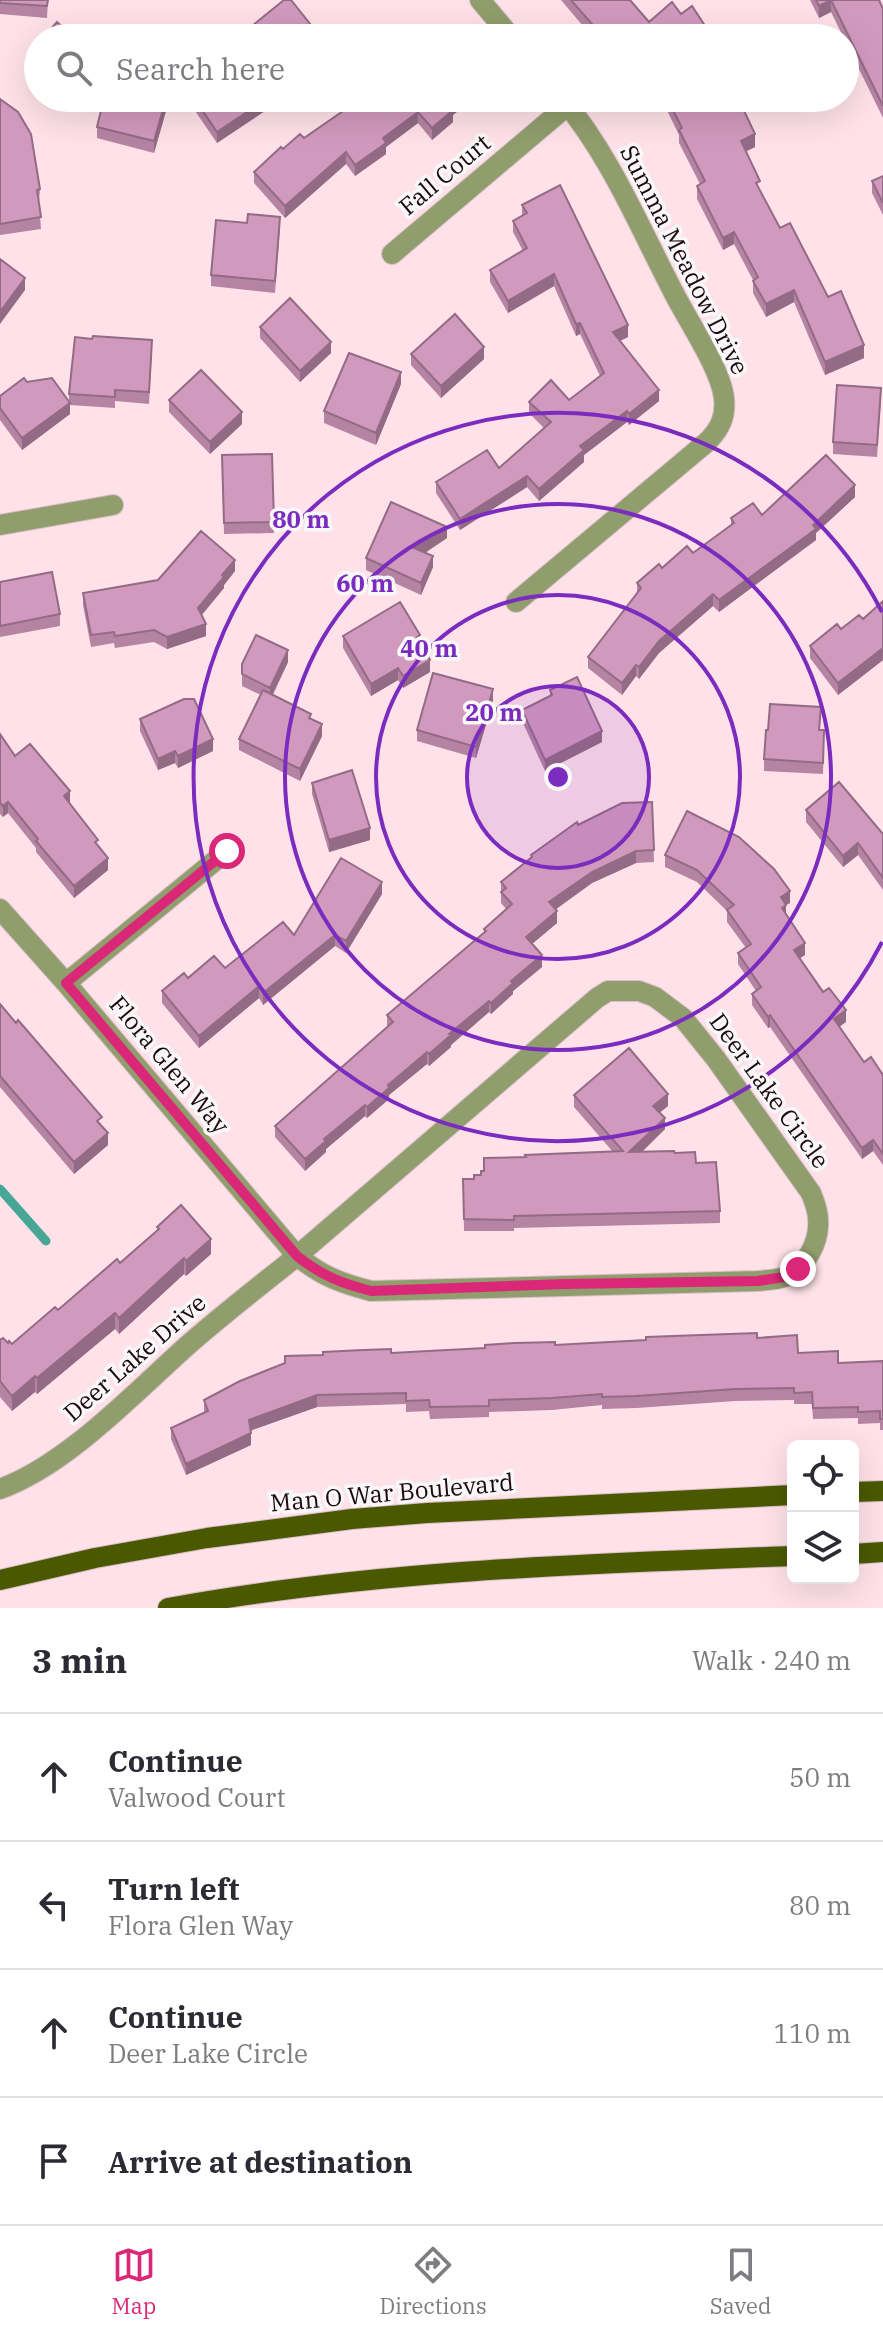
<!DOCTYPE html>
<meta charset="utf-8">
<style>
:root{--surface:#fff;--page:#f2f2f3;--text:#2b2b33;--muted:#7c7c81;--line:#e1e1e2;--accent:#db2777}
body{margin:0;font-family:"IBM Plex Serif",serif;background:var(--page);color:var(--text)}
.controls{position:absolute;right:24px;bottom:24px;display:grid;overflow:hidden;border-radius:12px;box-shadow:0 8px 32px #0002}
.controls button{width:72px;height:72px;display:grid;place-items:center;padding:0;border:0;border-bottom:2px solid var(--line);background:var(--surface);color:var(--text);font:40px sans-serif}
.stop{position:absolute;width:24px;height:24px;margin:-18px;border:6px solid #db2777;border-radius:50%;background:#fff}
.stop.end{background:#db2777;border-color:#fff;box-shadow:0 2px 8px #0008}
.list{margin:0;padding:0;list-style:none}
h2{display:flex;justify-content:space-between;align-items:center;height:104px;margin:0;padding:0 32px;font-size:34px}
h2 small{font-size:26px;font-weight:400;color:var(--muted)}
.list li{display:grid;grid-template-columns:52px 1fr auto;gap:24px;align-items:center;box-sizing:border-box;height:128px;padding:0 32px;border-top:2px solid var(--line)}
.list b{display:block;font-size:30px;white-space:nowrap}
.list p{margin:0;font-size:26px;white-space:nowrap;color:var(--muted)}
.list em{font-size:26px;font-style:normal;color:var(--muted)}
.icon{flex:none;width:44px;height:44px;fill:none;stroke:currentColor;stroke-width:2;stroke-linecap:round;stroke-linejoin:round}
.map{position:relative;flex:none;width:883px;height:1608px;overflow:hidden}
.search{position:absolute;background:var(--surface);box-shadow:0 8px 32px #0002;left:24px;right:24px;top:24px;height:88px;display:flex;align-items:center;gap:20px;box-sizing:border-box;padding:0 28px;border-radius:44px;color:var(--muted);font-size:30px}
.sheet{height:616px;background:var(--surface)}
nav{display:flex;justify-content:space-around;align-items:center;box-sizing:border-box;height:112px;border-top:2px solid var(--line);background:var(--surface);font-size:22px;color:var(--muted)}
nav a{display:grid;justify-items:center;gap:4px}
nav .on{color:var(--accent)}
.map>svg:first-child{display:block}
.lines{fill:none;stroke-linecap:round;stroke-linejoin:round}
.stream{stroke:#48a696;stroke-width:9}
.minor-casing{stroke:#dbbfc6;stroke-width:22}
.primary-casing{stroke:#dbbfc6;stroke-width:22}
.minor{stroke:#909d6c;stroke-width:20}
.primary{stroke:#4a5900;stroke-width:20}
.wall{fill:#b584a3}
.shaded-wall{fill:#936b85}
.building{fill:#d299be;stroke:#936b85;stroke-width:2}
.route{stroke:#db2777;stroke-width:10}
.ring{fill:none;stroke:#7b2cbf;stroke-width:4}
.labels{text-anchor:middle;stroke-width:7;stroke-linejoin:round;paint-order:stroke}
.street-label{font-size:24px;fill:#1e070f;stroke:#f8f8f8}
.centre{fill:#7b2cbf;stroke:#f8f8f8;stroke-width:4}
.ring-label{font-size:24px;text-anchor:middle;font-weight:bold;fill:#7b2cbf;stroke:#f8f8f8;stroke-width:7;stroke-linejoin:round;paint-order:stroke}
</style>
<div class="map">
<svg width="883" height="1608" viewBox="0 0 883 1608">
<rect width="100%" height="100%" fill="#ffe2e9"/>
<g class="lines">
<path class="stream" d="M0,1189L46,1241"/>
<g class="minor-casing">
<path id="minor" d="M480,0L512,38
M392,254L568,105
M0,525L113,505
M516,602L707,442C720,429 726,417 724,398C721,371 691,325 677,299C641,231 612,158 562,98
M0,909L66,983L297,1256C261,1285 223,1314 188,1345C135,1392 67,1465 0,1489
M66,983L227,851
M608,991H639L655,997L683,1018L716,1059L811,1193C814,1201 818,1210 818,1219C820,1241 806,1269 784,1277C777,1280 766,1280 758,1281L371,1291C340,1283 322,1276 297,1256L597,998Z"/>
</g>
<g class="primary-casing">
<path id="primary" d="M853,1492L883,1491
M853,1554L883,1552
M0,1580L95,1558L207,1538L352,1519L427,1513L793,1495
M168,1608C375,1570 583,1564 793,1556"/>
</g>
<use href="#minor" class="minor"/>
<use href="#primary" class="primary"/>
</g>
<path class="wall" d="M0,0H48L47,18L0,14Z
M561,0H630L649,22L681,14L713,38H593Z
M810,0H879L883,9V118L831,12L819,18Z
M38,44V71L30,64V53Z
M189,98H264L265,111L217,143L189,102Z
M362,98H474L453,115V122L432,140L418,123L386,147V154L355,176L346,164L285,218L254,183V172L283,149L304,138Z
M661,98H738L755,147L746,151L760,192L780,228L828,297L864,358L825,375L794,302L766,317L753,293V280L734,244L723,250L697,199V186L700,184L679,143V135Z
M0,99L40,189L39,201L41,229L0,235Z
M166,111L154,153L97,138V127Z
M883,176V215L872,193V181Z
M522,205L628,337L620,341L659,401L629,425L627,422L584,455V462L539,501L527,487L460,530L436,493V482L499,468L544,428L529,413V402L569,400L600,376L580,334L576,336L554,286L508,313L490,282V270L523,251L513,232V221L522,216Z
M280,228L275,293L211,286V275Z
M260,327L331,353L300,382L260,338Z
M152,351L149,404L115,401V408L70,405V414L22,450L0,420V396L69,401V394Z
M411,354L484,359L441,398L411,365Z
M401,384L376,445L324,423V411Z
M881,399L877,457L833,454V442Z
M169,400L242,424L210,454L169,412Z
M272,454L274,533L224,534L222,455Z
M855,497L816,533V540L719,612L713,606L659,653L639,679L636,676L622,695L588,668V657L637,594V583L662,568L693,553L731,525V518L762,515Z
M447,538L425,553L433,567L421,595L366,570V558Z
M235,571L224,585V588L202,615L206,636L167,649L154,642L115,648L114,643L91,647L83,605V593Z
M0,582L60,614V626L0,637Z
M883,601V660L838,695L810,658V646L863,619Z
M343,636L420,642L430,672L403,688L398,680L371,696L343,648Z
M288,662L273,695L311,718L322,736L300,781L239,750V739L261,695L242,686V664Z
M550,690L602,742L545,771L522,721V710L550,697Z
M493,701L476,758L417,741V730Z
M140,719L213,751L178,768L175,763L158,770L140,731Z
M820,730L824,742L823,774L764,771V759Z
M0,734L15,756L69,803L98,846L108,870L74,898L36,852V848L8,813L3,817L0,814Z
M312,783L370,840L329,852L312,794Z
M652,802L654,862L636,863L592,883L555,910L557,923L532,944L542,967L513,991V994L491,1014L489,1012L451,1045V1047L429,1066L427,1064L389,1095V1099L367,1118L365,1116L326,1149V1152L305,1171L275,1137V1126L387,1027V1015L484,933V929L506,909L501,903V882L531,858V855L578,825Z
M806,810L883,834V890L858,855L843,867L806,822Z
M665,855L790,903L786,905V915L805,955L800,958L846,1022L839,1027L864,1062L883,1075V1165L873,1151L862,1159L770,1027L768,1028L752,1005V994L756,991L738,964V953L746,948L727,922V911L697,882L665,867Z
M382,894L346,953L335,946L263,1005L259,998L199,1048L162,1003V991L188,978L225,968Z
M0,1004L102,1126L108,1145L74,1174L0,1087Z
M574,1095L668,1106L660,1112L665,1129L642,1152L675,1153L696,1163L720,1211V1223L514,1228V1231H464L463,1179H474L484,1171L526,1157L613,1152L574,1107Z
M157,1227L211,1254L186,1276L184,1274L119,1334L115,1329L37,1394L35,1392L12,1411L0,1397V1340L12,1344L120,1263L157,1231Z
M757,1338L798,1353L838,1363L883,1361V1430H880V1423L858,1424V1418L813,1419L812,1404H794V1400L735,1401L637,1408L602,1409V1405L552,1410L489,1412V1417L430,1419L429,1411L406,1412V1404L317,1407L250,1431L251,1445L186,1475L171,1439V1428L204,1412V1400L391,1353L555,1345Z"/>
<path class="shaded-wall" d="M831,0V12L819,18V6Z
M315,30V38H305Z
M460,98H474L453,115V122L432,140V128L450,106Z
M166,99V111L154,153V141Z
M265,100V111L217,143V132Z
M418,112V123L386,147V154L355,176V165L383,138Z
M755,134V147L741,154V141Z
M346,152V164L285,218V206Z
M734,232V244L723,250V238Z
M554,274V286L508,313V301Z
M25,278V290L0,324V312Z
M794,290V302L766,317V304Z
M580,323V334L576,336V324Z
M628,325V337L613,344V332Z
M331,342V353L300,382V371Z
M864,345V358L825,375V362Z
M484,347V359L441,398V386Z
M401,372V384L376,445V433Z
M659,390V401L629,425V414Z
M70,403V414L22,450V438Z
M627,411V422L584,455V462L539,501V489L580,446Z
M242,412V424L210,454V442Z
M527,476V487L460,530V519Z
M855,485V497L816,533V540L719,612V600L813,525Z
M447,527V538L414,560V548Z
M433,556V567L421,595V583Z
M235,560V571L224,585V588L198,619V608L222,575Z
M713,594V606L659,653L639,679V667L659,641Z
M206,624V636L167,649V637Z
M883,648V660L838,695V683Z
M288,650V662L270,699V688Z
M430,660V672L403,688V676Z
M636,665V676L622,695V683Z
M398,668V680L371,696V684Z
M493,689V701L476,758V747Z
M322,724V736L300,781V769Z
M602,731V742L545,771V760Z
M213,739V751L178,768V756Z
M175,751V763L158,770V759Z
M70,791V803L64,796Z
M8,802V813L3,817V806Z
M370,828V840L329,852V840Z
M858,843V855L843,867V856Z
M636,851V863L592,883L549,914V902L592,872Z
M108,858V870L74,898V886Z
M382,882V894L346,953V941Z
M790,891V903L786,905V917L782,920L781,897Z
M557,911V923L526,949V937Z
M335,935V946L263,1005V993Z
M805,943V955L794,962V950Z
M542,955V967L513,991V994L491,1014V1003L511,981Z
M259,986V998L199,1048V1036Z
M489,1001V1012L451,1045V1047L429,1066V1054L449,1034Z
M846,1010V1022L834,1030V1019Z
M770,1015V1027L768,1028V1017Z
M427,1052V1064L389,1095V1099L367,1118V1107L388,1085Z
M668,1094V1106L653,1118V1106Z
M365,1105V1116L326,1149V1152L305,1171V1159L324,1139Z
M665,1118V1129L629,1164V1152Z
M108,1133V1145L74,1174V1162Z
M873,1140V1151L862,1159V1148Z
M211,1239V1254L186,1276V1261Z
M184,1258V1274L119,1334V1318Z
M115,1313V1329L37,1394V1378Z
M35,1376V1392L12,1411V1396Z
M317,1395V1407L249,1431V1420Z
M251,1433V1445L186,1475V1464Z"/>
<path class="building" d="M0,0H48L47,6L0,3Z
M284,0H291L315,30L305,38H245L242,34Z
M571,0H630L649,22L672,2L681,14L692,6L713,38H623L618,31L610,38H604Z
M816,0H879L883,9V106L831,0L819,6Z
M57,22L75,38H43Z
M38,44V60L30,53Z
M104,98L166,99L154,141L97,127Z
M194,98H264L265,100L217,132Z
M362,98H460L450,106L453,110L432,128L418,112L383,138L386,143L355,165L346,152L285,206L254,172L281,147L283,149L300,134L304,138Z
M667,98H738L755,134L741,141L760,181L756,183L780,228L790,223L828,297L841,291L864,345L825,362L794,290L766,304L753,281L758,277L734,232L723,238L697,186L705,181L679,130L682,128Z
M0,99L18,112L31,134L40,189L37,190L41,217L0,224Z
M883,176V203L872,181Z
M560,185L628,325L613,332L659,390L629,414L627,411L580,446L584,450L539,489L527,476L460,519L436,482L487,450L499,468L551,422L529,402L551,380L569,400L604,373L580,323L576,324L554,274L508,301L490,270L527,248L513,221L527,213L522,205Z
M248,214L280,217L275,281L211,275L216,220L247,223Z
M0,259L25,278L0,312Z
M290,298L331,342L300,371L260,327Z
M455,314L484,347L441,386L411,354Z
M93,336L152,340L149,392L115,390V397L69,394L75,337L92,339Z
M349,353L401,372L376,433L324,411Z
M201,370L242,412L210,442L169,400Z
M24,378L27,382L52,378L70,403L22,438L0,408V396Z
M837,385L881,388L877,445L833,442Z
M272,454L274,522L224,523L222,455Z
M826,455L855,485L813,525L816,529L719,600L713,594L659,641L639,667L636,665L622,683L588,657L641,588L637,583L659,564L662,568L687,546L693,553L734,523L731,518L753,503L762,515Z
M391,502L447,527L414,548L433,556L421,583L366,558Z
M201,531L235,560L222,575L224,577L198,608L206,624L167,637L154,630L115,636L114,632L91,635L83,593L158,580Z
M52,572L60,614L0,626V582Z
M883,601V648L838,683L810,646L837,624L841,629L859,615L863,619Z
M400,602L420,635L417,637L430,660L403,676L398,668L371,684L343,636Z
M256,635L288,650L270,688L242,674V664Z
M433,673L493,689L476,747L417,730Z
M577,677L602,731L545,760L522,710L552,695L550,690Z
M263,690L311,714L309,718L322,724L300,769L239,739Z
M184,699H194L213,739L178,756L175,751L158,759L140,719Z
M770,704L821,707L819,730H824L823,763L764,759L766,730H768Z
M0,734L15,756L30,744L70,791L64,796L98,840L95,842L108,858L74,886L36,841L38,839L8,802L3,806L0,802Z
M352,770L370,828L329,840L312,783Z
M839,782L883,834V878L858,843L843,856L806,810Z
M652,802L654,850L636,851L592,872L549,902L557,911L526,937L542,955L511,981L513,983L491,1003L489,1001L449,1034L451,1035L429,1054L427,1052L388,1085L389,1088L367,1107L365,1105L324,1139L326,1141L305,1159L275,1126L393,1022L387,1015L486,931L484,929L512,904L501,892L506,888L501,882L532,857L531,855L577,822L578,825L622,803Z
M687,811L739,837L774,869L790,891L781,897L786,905L782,908L805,943L794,950L823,992L829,988L846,1010L834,1019L864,1062L871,1057L883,1075V1154L873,1140L862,1148L770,1015L768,1017L752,994L761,987L738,953L751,944L727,910L734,905L697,870L665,855Z
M341,858L382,882L346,941L335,935L263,993L259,986L199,1036L162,991L184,973L188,978L214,956L225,968L283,922L294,935Z
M0,1004L16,1023L18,1020L102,1117L97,1121L108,1133L74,1162L0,1076Z
M629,1048L668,1094L653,1106L665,1118L629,1152L674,1151L675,1153L695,1152L696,1163L716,1162L720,1211L514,1216V1220L464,1219L463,1179H474V1175H481V1171H484V1158L526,1157L525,1155L623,1151L574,1095Z
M181,1205L211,1239L186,1261L184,1258L119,1318L115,1313L37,1378L35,1376L12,1396L0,1381V1340L3,1338L8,1343L9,1341L12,1344L55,1307L58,1310L117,1259L120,1263L159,1229L157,1227Z
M757,1333V1338L797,1335L798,1353L838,1351V1363L883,1361V1419H880V1411L858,1412V1407L813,1408L812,1392L794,1393V1388L735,1389L637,1396L602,1397V1394L552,1398L489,1400V1406L430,1407L429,1400L406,1401V1393L317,1395L249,1420L251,1433L186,1464L171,1428L208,1411L204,1400L240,1381L285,1363V1356L323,1355V1352L363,1350L391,1349V1353L485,1348V1345L514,1343L555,1342V1345L646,1340V1337Z"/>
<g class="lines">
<path class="route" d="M227,851L66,983L297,1256C322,1276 341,1283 371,1291L566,1284L758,1281L784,1277L798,1269"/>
</g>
<circle cx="558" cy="777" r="91" fill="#7b2cbf" fill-opacity=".12"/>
<g class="ring">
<circle cx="558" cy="777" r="91"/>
<circle cx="558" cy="777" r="182"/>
<circle cx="558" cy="777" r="273"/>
<path d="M882 942A364 364 0 1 1 882 612"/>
</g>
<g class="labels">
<g class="street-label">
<text transform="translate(445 175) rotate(-40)" y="8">Fall Court</text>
<text transform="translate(684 260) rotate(63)" y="8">Summa Meadow Drive</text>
<text transform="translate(169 1065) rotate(50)" y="8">Flora Glen Way</text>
<text transform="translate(769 1091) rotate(54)" y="8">Deer Lake Circle</text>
<text transform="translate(135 1358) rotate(-41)" y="8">Deer Lake Drive</text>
<text transform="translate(392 1493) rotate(-5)" y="8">Man O War Boulevard</text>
</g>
</g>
<circle cx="558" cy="777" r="12" class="centre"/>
<g class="ring-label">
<text x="301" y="528">80 m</text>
<text x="365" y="592">60 m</text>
<text x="429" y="657">40 m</text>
<text x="494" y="721">20 m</text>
</g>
</svg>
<div class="controls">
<button><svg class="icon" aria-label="locate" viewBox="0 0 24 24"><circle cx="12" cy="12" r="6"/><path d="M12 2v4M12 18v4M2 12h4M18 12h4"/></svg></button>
<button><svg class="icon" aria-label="layers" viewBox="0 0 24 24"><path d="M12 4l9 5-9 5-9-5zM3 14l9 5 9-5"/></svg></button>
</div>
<div class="stop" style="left:227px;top:851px"></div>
<div class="stop end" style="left:798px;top:1269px"></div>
<div class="search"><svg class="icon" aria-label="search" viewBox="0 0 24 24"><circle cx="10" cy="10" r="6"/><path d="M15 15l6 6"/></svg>Search here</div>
</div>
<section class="sheet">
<h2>3 min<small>Walk · 240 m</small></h2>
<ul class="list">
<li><svg class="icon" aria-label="ahead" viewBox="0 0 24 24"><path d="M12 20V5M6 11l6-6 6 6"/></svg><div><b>Continue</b><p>Valwood Court</p></div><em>50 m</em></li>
<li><svg class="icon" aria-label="left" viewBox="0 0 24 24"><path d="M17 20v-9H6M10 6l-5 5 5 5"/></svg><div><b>Turn left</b><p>Flora Glen Way</p></div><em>80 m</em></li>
<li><svg class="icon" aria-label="ahead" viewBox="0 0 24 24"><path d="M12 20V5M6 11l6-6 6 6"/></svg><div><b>Continue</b><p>Deer Lake Circle</p></div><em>110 m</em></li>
<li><svg class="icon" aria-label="arrive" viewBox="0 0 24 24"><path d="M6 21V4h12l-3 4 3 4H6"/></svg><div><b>Arrive at destination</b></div></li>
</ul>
</section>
<nav>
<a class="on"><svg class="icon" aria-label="map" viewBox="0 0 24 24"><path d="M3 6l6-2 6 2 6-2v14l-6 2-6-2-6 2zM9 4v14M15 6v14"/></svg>Map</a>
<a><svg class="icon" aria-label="directions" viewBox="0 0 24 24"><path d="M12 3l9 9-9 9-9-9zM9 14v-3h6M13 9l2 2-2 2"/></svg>Directions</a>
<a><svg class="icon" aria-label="saved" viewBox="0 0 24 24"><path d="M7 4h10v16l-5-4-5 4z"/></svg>Saved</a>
</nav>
